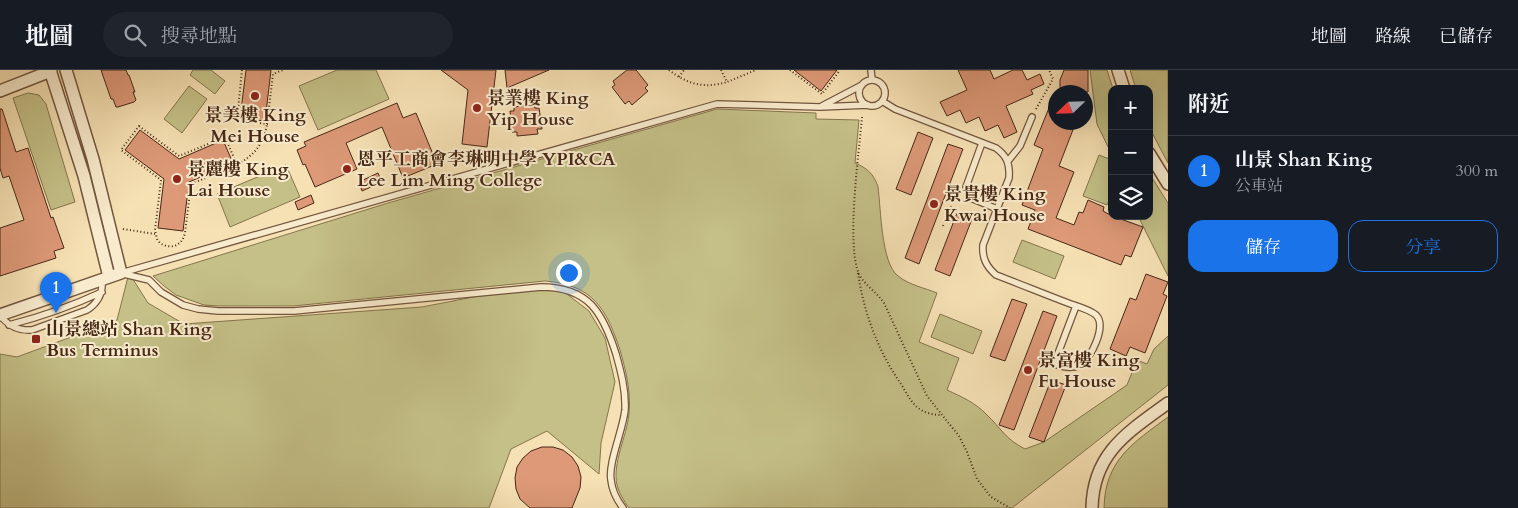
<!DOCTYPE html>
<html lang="zh-TW">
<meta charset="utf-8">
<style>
:root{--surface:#171b24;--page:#20242c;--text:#f1f3f6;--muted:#9ea1a6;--line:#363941;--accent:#1a73e8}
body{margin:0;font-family:Cardo,"Noto Serif TC",serif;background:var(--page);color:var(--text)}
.controls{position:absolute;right:15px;top:15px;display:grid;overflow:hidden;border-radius:10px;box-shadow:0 5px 20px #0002}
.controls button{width:45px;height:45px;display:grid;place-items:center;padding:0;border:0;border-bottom:1px solid var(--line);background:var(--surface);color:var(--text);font:25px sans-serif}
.compass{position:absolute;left:1048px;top:15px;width:45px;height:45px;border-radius:50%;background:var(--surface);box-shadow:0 5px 20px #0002;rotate:247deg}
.you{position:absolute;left:568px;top:202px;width:18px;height:18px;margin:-12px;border:4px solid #fff;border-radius:50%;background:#1a73e8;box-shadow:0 0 0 8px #1a73e833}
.badge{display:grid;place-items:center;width:32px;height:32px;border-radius:50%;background:var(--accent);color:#fff;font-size:16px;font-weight:700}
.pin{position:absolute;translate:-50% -41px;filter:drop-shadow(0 1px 2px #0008)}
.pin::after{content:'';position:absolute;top:26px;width:18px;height:15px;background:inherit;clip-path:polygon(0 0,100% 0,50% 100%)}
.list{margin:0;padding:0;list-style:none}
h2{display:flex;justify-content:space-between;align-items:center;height:65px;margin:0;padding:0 20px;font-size:21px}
h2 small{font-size:16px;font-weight:400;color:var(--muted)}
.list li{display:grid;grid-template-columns:32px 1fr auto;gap:15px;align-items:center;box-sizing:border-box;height:70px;padding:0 20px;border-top:1px solid var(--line)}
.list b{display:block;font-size:19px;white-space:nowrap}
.list p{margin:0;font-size:16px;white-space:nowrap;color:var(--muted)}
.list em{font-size:16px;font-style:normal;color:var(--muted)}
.actions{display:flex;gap:10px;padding:15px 20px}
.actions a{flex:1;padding:11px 0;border:1px solid var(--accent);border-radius:15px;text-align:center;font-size:18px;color:var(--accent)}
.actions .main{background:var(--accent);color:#fff}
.icon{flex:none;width:28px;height:28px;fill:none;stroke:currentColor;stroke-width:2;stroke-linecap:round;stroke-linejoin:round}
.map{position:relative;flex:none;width:1168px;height:438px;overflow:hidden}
header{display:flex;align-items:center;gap:30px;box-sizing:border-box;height:70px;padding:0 25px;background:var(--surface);border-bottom:1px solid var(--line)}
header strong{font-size:24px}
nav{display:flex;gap:28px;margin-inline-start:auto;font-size:18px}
.search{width:350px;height:45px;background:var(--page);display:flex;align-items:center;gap:12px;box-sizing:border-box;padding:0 18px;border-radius:28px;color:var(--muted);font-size:19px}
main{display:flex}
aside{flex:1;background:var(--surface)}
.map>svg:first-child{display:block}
.green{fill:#c4c087;stroke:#86744e}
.building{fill:#dd9978;stroke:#472816}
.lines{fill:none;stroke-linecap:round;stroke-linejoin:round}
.lane-casing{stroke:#73563e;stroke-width:8}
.street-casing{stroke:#73563e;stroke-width:14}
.path{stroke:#472816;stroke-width:2;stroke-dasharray:1 2.5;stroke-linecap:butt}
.lane{stroke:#f9ecce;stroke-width:5.5}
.street{stroke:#f9ecce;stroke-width:11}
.poi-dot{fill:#8f2418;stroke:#f9ecce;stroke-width:2}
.labels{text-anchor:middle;stroke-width:4;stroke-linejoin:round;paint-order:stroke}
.poi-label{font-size:18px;font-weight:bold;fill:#472816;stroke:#f9ecce;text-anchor:start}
</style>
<header>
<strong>地圖</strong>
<div class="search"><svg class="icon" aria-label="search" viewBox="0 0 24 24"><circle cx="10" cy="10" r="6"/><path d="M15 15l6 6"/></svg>搜尋地點</div>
<nav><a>地圖</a><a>路線</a><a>已儲存</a></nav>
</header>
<main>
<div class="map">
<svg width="1168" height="438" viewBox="0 0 1168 438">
<rect width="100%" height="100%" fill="#f6e1b4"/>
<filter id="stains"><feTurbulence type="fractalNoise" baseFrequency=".004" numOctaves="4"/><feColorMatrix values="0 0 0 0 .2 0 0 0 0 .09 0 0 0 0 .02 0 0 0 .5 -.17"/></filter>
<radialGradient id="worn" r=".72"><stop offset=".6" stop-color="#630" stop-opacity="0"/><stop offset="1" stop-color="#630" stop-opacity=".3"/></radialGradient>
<path class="green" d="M193,0H211L225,11L215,24L190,5Z
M337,0H376L389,29L318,60L299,16Z
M1090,0H1107L1113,19H1112V85L1097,54Z
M1130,0H1168V93L1149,57V19H1136Z
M189,16L207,29L182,63L164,49Z
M28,23L39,25L46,34L75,132L51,140L13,28Z
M717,39L816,43V49L859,50L855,93C867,98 874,104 878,117C881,139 881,193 898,206C909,215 925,218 937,223L919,272L959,288L947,320C962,327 976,333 987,345C1001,358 1005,369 1025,379L1044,372L1127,315L1137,290L1147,294L1154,279L1168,266V315L1012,438H629C624,431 619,423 617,415C612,393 627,366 629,344C631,321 626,301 620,280C606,238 593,215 545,211L293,236H219L204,235L176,225L164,216L153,206L388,133Z
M1099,85L1112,90V124L1107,135L1083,126Z
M286,95L300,127L230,157L217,124Z
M1149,103L1168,133V206L1138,146H1149Z
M1022,170L1064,186L1055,209L1013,192Z
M129,203L148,233L184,254L422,237L530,216L563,221L589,241L605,268L615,312L601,373L599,404L547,361L511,379L489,438H0V284L17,287L117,250Z
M940,244L982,261L973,284L931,267Z
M1168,347V438H1104C1105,390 1133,373 1168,347Z"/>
<path class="building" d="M101,0H126L128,5H129L135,22H133L136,30L134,32L118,37H116L113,29H111Z
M246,0H271L265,51L240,48Z
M441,0H496L487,77L462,74L468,20Z
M505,0H549L507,18Z
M627,0H636L648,15L645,18L648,21L632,35L629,31L625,34L612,17L615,15L613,11Z
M794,0H837L821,21Z
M958,0H990L994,9L1013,0H1022L1027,10L1040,4L1044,14L1031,20L1033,24L1006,36L1017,62L1004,68L998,55L985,61L979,47L966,53L960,40L947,46L940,32L967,20Z
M1064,0H1088V22H1060V10Z
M1055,23L1056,52H1076L1059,96L1074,102L1056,148L1074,155L1079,142L1083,143L1088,130L1104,137L1103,141L1112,146L1143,157L1131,187L1125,185L1121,195L1028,159L1035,140L1022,135L1043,79L1034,75Z
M397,33L403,48L416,43L437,94L403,108L382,57L346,73L357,99L315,117L305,94L303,95L297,80L306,76L304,72Z
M534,34L535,38H539L542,59H537L538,64L517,66V62H512L510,41H514V37Z
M0,39H2L16,82L28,78L51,148L53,147L64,178L54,181L56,188L0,206V158L24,150L9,106L3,108L0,98Z
M140,60L179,89L223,70L233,93L189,112L183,161L158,158L164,109L125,80Z
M918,62L933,68L911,125L896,119Z
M948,74L963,79L919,194L905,188Z
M378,103L382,112L362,121L359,112Z
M311,125L314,133L298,140L295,132Z
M957,143L972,149L950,206L935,200Z
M1146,204L1168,212L1163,224L1167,226L1145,283L1130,277L1126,286L1110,279L1130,228L1136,230Z
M1012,229L1027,234L1005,291L990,286Z
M1043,241L1057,246L1014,360L999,355Z
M1051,310L1066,315L1044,372L1029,367Z
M542,377H553L563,380L572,387L578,396L581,407L580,418L572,438H530L520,429L516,419L515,408L517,397L523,388L531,381Z"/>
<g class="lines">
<g class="lane-casing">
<path id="lane" d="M871,0L872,10
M859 23a13 13 0 1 1 26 0a13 13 0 1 1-26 0Z
M882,31L895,39L996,78C1007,86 1010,94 1009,108L983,175C982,188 986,196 996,205C1020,214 1044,224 1068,233C1076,236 1089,239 1096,245C1107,256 1091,289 1080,295C1071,299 1063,297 1054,294L1076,236
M822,36L862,15
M982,73L966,117L971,128L997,139
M1008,91L1020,76L1032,47
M121,203L717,34L820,37L868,35
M124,204L149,210L161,222L183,235L198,239L218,241H294L541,217C589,217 603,243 616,284C621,302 626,321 625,340C623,360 608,393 611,410C612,421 617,430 623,438
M0,245C8,256 18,261 32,260L87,240C98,233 103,223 102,210
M9,255C40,247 72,236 102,222"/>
</g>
<g class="street-casing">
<path id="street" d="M50,0L84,106L109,207
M1118,0L1124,19
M0,21L51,1
M1149,83L1168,114
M0,245L121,203L93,89L66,0
M1092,438C1093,383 1128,362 1168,333"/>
</g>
<path class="path" d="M242,0L237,50L267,54L273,4L283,0
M669,0C687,14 704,19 727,12
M721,0L727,12L756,0
M790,0L822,24L840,0
M679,7L684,0
M1036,39L1053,9L1049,0
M862,47C859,83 846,175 859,204C865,216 877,222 884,233L927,326L959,366L967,382L977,409L991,427L1010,438
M139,56L179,86L225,67L237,95L191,114L185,163C182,176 171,180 160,173L157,169L155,160L161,110L121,80Z
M238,94C255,85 264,73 267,54
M943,156L951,136
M123,159L155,164
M858,203C864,243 878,281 901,314C906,322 910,331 917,337C924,343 933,345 942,345"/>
<use href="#lane" class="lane"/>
<use href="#street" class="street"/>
</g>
<g class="poi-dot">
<circle cx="255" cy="26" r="5"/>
<circle cx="477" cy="38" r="5"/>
<circle cx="347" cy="99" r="5"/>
<circle cx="177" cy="109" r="5"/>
<circle cx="934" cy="134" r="5"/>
<rect x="31" y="264" width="10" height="10" rx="2.5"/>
<circle cx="1028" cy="300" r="5"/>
</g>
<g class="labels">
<g class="poi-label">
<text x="487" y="34">景業樓 King<tspan x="487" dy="21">Yip House</tspan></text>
<text x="255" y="51" text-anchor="middle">景美樓 King<tspan x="255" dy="21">Mei House</tspan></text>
<text x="357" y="95">恩平工商會李琳明中學 YPI&amp;CA<tspan x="357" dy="21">Lee Lim Ming College</tspan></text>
<text x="187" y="105">景麗樓 King<tspan x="187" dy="21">Lai House</tspan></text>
<text x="944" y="130">景貴樓 King<tspan x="944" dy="21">Kwai House</tspan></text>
<text x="46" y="265">山景總站 Shan King<tspan x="46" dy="21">Bus Terminus</tspan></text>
<text x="1038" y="296">景富樓 King<tspan x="1038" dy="21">Fu House</tspan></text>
</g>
</g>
<rect width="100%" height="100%" filter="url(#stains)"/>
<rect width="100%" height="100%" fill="url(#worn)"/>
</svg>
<div class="controls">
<button>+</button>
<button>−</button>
<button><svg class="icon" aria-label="layers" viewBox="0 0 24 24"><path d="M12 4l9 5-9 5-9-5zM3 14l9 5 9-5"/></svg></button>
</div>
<svg class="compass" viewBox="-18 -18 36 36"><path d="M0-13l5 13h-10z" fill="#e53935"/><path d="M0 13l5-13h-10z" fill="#9ea1a6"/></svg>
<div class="you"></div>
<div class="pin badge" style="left:56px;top:243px">1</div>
</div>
<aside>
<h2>附近<small></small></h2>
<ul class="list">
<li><span class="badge">1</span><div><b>山景 Shan King</b><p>公車站</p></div><em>300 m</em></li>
</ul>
<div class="actions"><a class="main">儲存</a><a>分享</a></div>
</aside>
</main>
